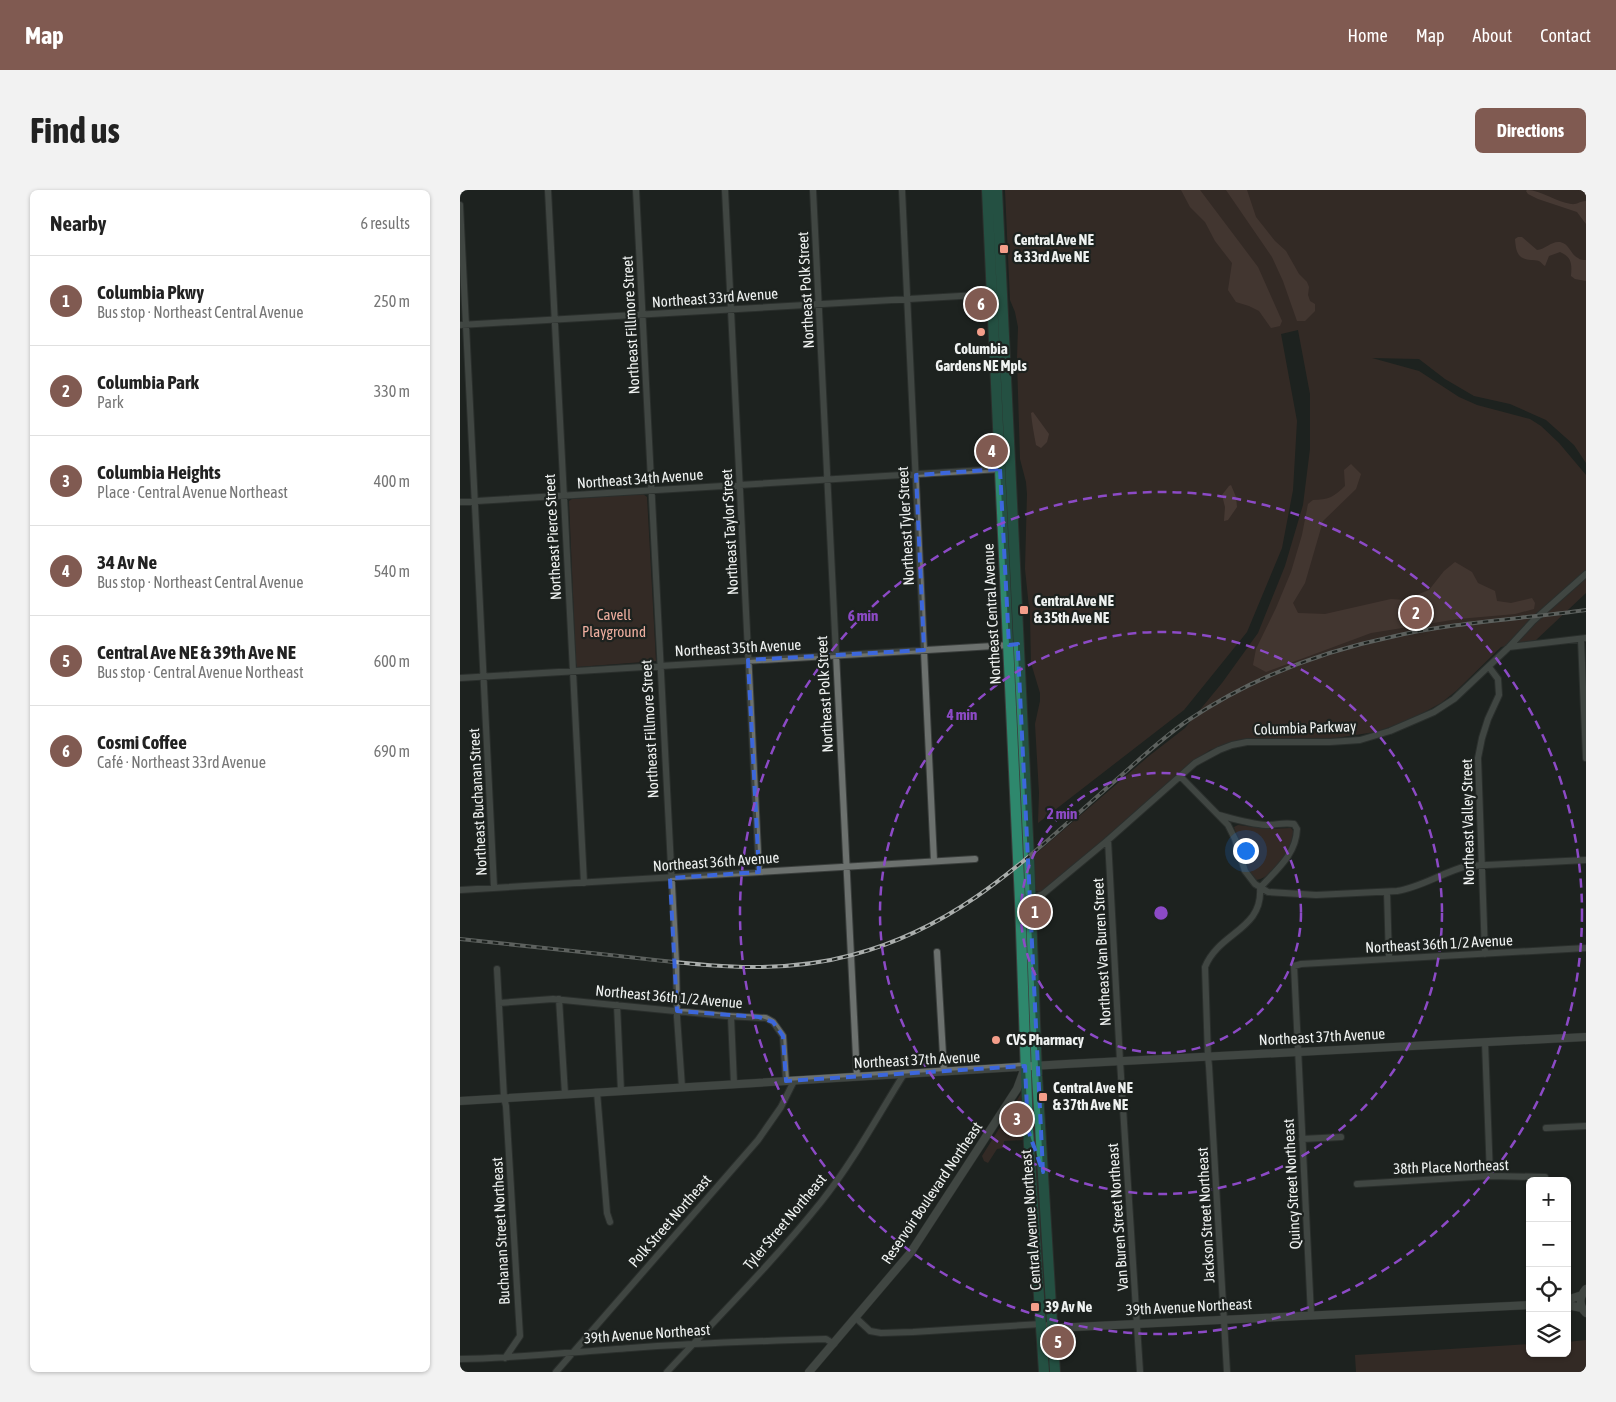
<!DOCTYPE html>
<meta charset="utf-8">
<style>
:root{--surface:#fff;--page:#f2f2f2;--text:#222;--muted:#767676;--line:#e0e0e0;--accent:#805a51}
body{margin:0;font-family:"Asap Condensed",sans-serif;background:var(--page);color:var(--text)}
.controls{position:absolute;right:15px;bottom:15px;display:grid;overflow:hidden;border-radius:8px;box-shadow:0 1px 4px #0004}
.controls button{width:45px;height:45px;display:grid;place-items:center;padding:0;border:0;border-bottom:1px solid var(--line);background:var(--surface);color:var(--text);font:25px sans-serif}
.you{position:absolute;left:785px;top:660px;width:18px;height:18px;margin:-12px;border:4px solid #fff;border-radius:50%;background:#1a73e8;box-shadow:0 0 0 8px #1a73e833}
.badge{display:grid;place-items:center;width:32px;height:32px;border-radius:50%;background:var(--accent);color:#fff;font-size:16px;font-weight:700}
.pin{position:absolute;translate:-50% -50%;border:2px solid #fff;box-shadow:0 1px 5px #0006}
.list{margin:0;padding:0;list-style:none}
h2{display:flex;justify-content:space-between;align-items:center;height:65px;margin:0;padding:0 20px;font-size:21px}
h2 small{font-size:16px;font-weight:400;color:var(--muted)}
.list li{display:grid;grid-template-columns:32px 1fr auto;gap:15px;align-items:center;box-sizing:border-box;height:90px;padding:0 20px;border-top:1px solid var(--line)}
.list b{display:block;font-size:19px;white-space:nowrap}
.list p{margin:0;font-size:16px;white-space:nowrap;color:var(--muted)}
.list em{font-size:16px;font-style:normal;color:var(--muted)}
.icon{flex:none;width:28px;height:28px;fill:none;stroke:currentColor;stroke-width:2;stroke-linecap:round;stroke-linejoin:round}
.map{position:relative;flex:none;width:1126px;height:1182px;overflow:hidden;border-radius:8px}
header{display:flex;align-items:center;gap:30px;box-sizing:border-box;height:70px;padding:0 25px;background:var(--accent);color:#fff}
header strong{font-size:24px}
nav{display:flex;gap:28px;margin-inline-start:auto;font-size:18px}
.intro{display:flex;align-items:center;justify-content:space-between;box-sizing:border-box;height:120px;padding:0 30px}
h1{margin:0;font-size:35px}
.button{padding:12px 22px;border-radius:8px;background:var(--accent);color:#fff;font-size:18px;font-weight:700}
main{display:flex;gap:30px;padding:0 30px}
aside{flex:1;background:var(--surface);border-radius:8px;box-shadow:0 1px 4px #0004}
.map>svg:first-child{display:block}
.green{fill:#4f332d}
.forest{fill:#704e46}
.water{fill:#78554d}
.lines{fill:none;stroke-linecap:round;stroke-linejoin:round}
.minor-casing{stroke:#3a3e3c;stroke-width:8}
.tertiary-casing{stroke:#3a3e3c;stroke-width:9}
.primary-casing{stroke:#3a3e3c;stroke-width:12}
.minor{stroke:#6c716e;stroke-width:6}
.tertiary{stroke:#6c716e;stroke-width:8}
.primary{stroke:#2e886d;stroke-width:10}
.rail-casing{stroke:#aaaeac;stroke-width:4}
.rail{stroke:#1d221f;stroke-width:2;stroke-dasharray:5.5;stroke-linecap:butt}
.marked{fill:none;stroke:#3c67dc;stroke-width:4;stroke-dasharray:10 6;stroke-linejoin:round}
.ring{fill:none;stroke:#8c4ac6;stroke-width:2.5;stroke-dasharray:9 6}
.poi-dot{fill:#f49e8a;stroke:#1d221f;stroke-width:2}
.labels{text-anchor:middle;stroke-width:4.5;stroke-linejoin:round;paint-order:stroke}
.poi-label{font-size:15px;font-weight:bold;fill:#eff2f1;stroke:#1d221f;text-anchor:start}
.street-label{font-size:15px;fill:#eff2f1;stroke:#1d221f}
.park-label{font-size:15px;fill:#eeae9f;stroke:#1d221f}
.centre{fill:#8c4ac6;stroke:#1d221f;stroke-width:2.5}
.ring-label{font-size:15px;text-anchor:middle;font-weight:bold;fill:#8c4ac6;stroke:#1d221f;stroke-width:4.5;stroke-linejoin:round;paint-order:stroke}
</style>
<header>
<strong>Map</strong>
<nav><a>Home</a><a>Map</a><a>About</a><a>Contact</a></nav>
</header>
<div class="intro"><h1>Find us</h1><a class="button">Directions</a></div>
<main>
<aside>
<h2>Nearby<small>6 results</small></h2>
<ul class="list">
<li><span class="badge">1</span><div><b>Columbia Pkwy</b><p>Bus stop · Northeast Central Avenue</p></div><em>250 m</em></li>
<li><span class="badge">2</span><div><b>Columbia Park</b><p>Park</p></div><em>330 m</em></li>
<li><span class="badge">3</span><div><b>Columbia Heights</b><p>Place · Central Avenue Northeast</p></div><em>400 m</em></li>
<li><span class="badge">4</span><div><b>34 Av Ne</b><p>Bus stop · Northeast Central Avenue</p></div><em>540 m</em></li>
<li><span class="badge">5</span><div><b>Central Ave NE &amp; 39th Ave NE</b><p>Bus stop · Central Avenue Northeast</p></div><em>600 m</em></li>
<li><span class="badge">6</span><div><b>Cosmi Coffee</b><p>Café · Northeast 33rd Avenue</p></div><em>690 m</em></li>
</ul>
</aside>
<div class="map">
<svg width="1126" height="1182" viewBox="0 0 1126 1182">
<rect width="100%" height="100%" fill="#1d221f"/>
<path class="green" d="M545,0H1126V273L1114,255L1086,230L1050,214L1014,206L985,189L959,169L912,168L959,181L999,207L1017,215L1070,229L1081,236L1099,253L1126,285V403L1076,450L1041,457L996,501L981,513L948,531L915,542L869,549H783L750,560L728,575L598,689L582,702L576,701L573,698L571,668L689,566L725,538L762,493L798,443L825,376L843,315L850,259V204L838,140L821,144L837,231L833,300L822,358L787,442L724,520L578,633L579,603L575,534L580,511V503L571,473L570,427L565,379L567,304L566,292L560,269L557,170L558,137L555,122L550,110Z
M183,304L187,307L196,471L117,477L116,473L109,311L112,309Z
M778,635L810,639L831,638L834,642C833,647 832,653 830,658C824,670 809,689 795,690L787,680L784,660L775,640L774,637Z
M562,902L561,939L565,950L544,951L543,958L537,959L528,973L524,971L522,966Z
M1126,1150V1175L1123,1182H896L895,1165L1070,1154V1163H1107V1152Z"/>
<path class="forest" d="M721,0H740L798,77L822,131L820,136L811,138L799,121L789,116L776,112L768,100L772,73L755,51L745,32L730,17Z
M766,0H787L796,27L815,51L826,61L839,84L847,92L849,97L848,105L850,111L855,114V121L845,131H837L823,91L812,67Z
M891,274L901,284L896,299L863,331L845,393L833,413L838,423L865,424L931,409L944,410L969,400L984,381L995,372L1012,382L1018,393L1035,401L1037,411L1051,413L1072,408L1075,413L1074,419L1055,424L998,429L911,443L806,482L793,475L796,459L816,418L831,382L842,345L848,314L853,310C868,310 874,307 885,296L884,280Z"/>
<path class="water" d="M1067,0C1081,0 1096,12 1111,14C1117,15 1120,11 1126,11V34L1117,22L1078,9L1068,4L1066,1Z
M1058,47H1062L1077,60C1086,59 1091,51 1100,52C1110,54 1110,64 1118,68C1120,70 1123,70 1126,70V91L1115,89L1111,86C1112,74 1112,67 1100,62L1089,66L1085,76C1083,75 1081,72 1079,71C1077,70 1073,70 1071,70C1057,69 1056,61 1055,49Z
M573,222L589,244L587,252L581,258L576,255C574,244 572,234 571,223Z
M771,295L776,307L777,317L768,330L764,331L765,317L762,305L769,296Z"/>
<g class="lines">
<g class="minor-casing">
<path id="minor" d="M88,0L124,693
M176,0L216,773L217,827L222,897
M265,0L299,682
M353,0L397,887
M442,0L474,671
M0,15L34,697
M0,135L535,104
M0,312L540,279
M1121,449L1126,568
M1049,457L1126,448
M0,488L550,455
M720,586L768,635L775,649L785,681L795,694L808,702L856,705L937,701C962,697 983,682 1007,676L1126,670
M759,625C774,629 790,634 806,635C816,635 824,632 834,634L837,639C836,665 816,680 800,698C803,740 759,742 745,777L748,867L749,876L767,1182
M648,650L660,871L680,1182
M0,700L515,669
M927,702L929,769
M568,710L583,704L648,650L735,573L759,560L772,555L787,552H870L900,550L930,541L974,522L994,509L1049,457L1073,431L1126,384
M477,762L484,882
M1025,764L1018,568L1022,548L1028,529L1039,505L1038,489L1029,477
M37,779L44,908L46,916L60,1146L45,1168
M99,809L105,904
M39,813L93,809L266,826L306,828L313,832L323,846L326,891
M157,815L161,901
M271,827L274,894
M1025,852L1030,986
M137,902L147,1023L150,1032
M1086,938L1126,936
M842,949L881,947
M897,994L1030,986L1085,987
M851,1125L834,776L841,774L1126,758
M396,1128L410,1141L421,1143L453,1142L581,1134
M0,1169C57,1168 114,1162 171,1158C236,1153 301,1151 366,1149L374,1154
M96,1182L298,950L321,917L334,891
M207,1182C259,1126 313,1072 361,1012C393,972 417,927 444,884"/>
</g>
<g class="tertiary-casing">
<path id="tertiary" d="M0,911L606,874L1126,847
M1126,1099C1119,1107 1119,1116 1126,1123
M1107,1110L1122,1105
M1107,1115L1122,1118
M588,1136L593,1138L1070,1115
M349,1182L451,1062L557,899L564,880"/>
</g>
<g class="primary-casing">
<path id="primary" d="M527,0L560,711L568,940L584,1182
M537,0L569,668L577,886L595,1182"/>
</g>
<use href="#minor" class="minor"/>
<use href="#tertiary" class="tertiary"/>
<use href="#primary" class="primary"/>
<g class="rail-casing">
<path id="rail" d="M0,749C53,755 106,760 159,766C237,775 315,786 392,765C503,736 572,663 656,590C679,570 701,549 727,531C788,490 859,462 931,447C995,432 1061,429 1126,420"/>
</g>
<use href="#rail" class="rail"/>
</g>
<path d="M0 0H1126V1182H0ZM540,279L549,455L558,454V462L583,982L568,940L565,876L326,891L323,846L313,832L299,827L217,821L210,688L299,682L288,470L464,460L456,285Z" fill="#1d221f" fill-opacity=".55" fill-rule="evenodd"/>
<path class="marked" d="M540,279L549,455L558,454V462L583,982L568,940L565,876L326,891L323,846L313,832L299,827L217,821L210,688L299,682L288,470L464,460L456,285Z"/>
<g class="ring">
<circle cx="701" cy="723" r="140"/>
<circle cx="701" cy="723" r="281"/>
<circle cx="701" cy="723" r="421"/>
</g>
<g class="poi-dot">
<rect x="539" y="54" width="10" height="10" rx="2.5"/>
<circle cx="521" cy="142" r="5"/>
<rect x="559" y="415" width="10" height="10" rx="2.5"/>
<circle cx="536" cy="850" r="5"/>
<rect x="578" y="902" width="10" height="10" rx="2.5"/>
<rect x="570" y="1112" width="10" height="10" rx="2.5"/>
</g>
<g class="labels">
<g class="poi-label">
<text x="554" y="55">Central Ave NE<tspan x="554" dy="17">&amp; 33rd Ave NE</tspan></text>
<text x="521" y="164" text-anchor="middle">Columbia<tspan x="521" dy="17">Gardens NE Mpls</tspan></text>
<text x="574" y="416">Central Ave NE<tspan x="574" dy="17">&amp; 35th Ave NE</tspan></text>
<text x="546" y="855">CVS Pharmacy</text>
<text x="593" y="903">Central Ave NE<tspan x="593" dy="17">&amp; 37th Ave NE</tspan></text>
<text x="585" y="1122">39 Av Ne</text>
</g>
<g class="street-label">
<text transform="translate(346 100) rotate(-93)" y="5">Northeast Polk Street</text>
<text transform="translate(255 108) rotate(-4)" y="5">Northeast 33rd Avenue</text>
<text transform="translate(171 135) rotate(-93)" y="5">Northeast Fillmore Street</text>
<text transform="translate(180 289) rotate(-4)" y="5">Northeast 34th Avenue</text>
<text transform="translate(446 336) rotate(-93)" y="5">Northeast Tyler Street</text>
<text transform="translate(270 342) rotate(-93)" y="5">Northeast Taylor Street</text>
<text transform="translate(93 347) rotate(-93)" y="5">Northeast Pierce Street</text>
<text transform="translate(532 424) rotate(-93)" y="5">Northeast Central Avenue</text>
<text transform="translate(278 458) rotate(-3)" y="5">Northeast 35th Avenue</text>
<text transform="translate(365 504) rotate(-93)" y="5">Northeast Polk Street</text>
<text transform="translate(845 538) rotate(-2)" y="5">Columbia Parkway</text>
<text transform="translate(190 539) rotate(-93)" y="5">Northeast Fillmore Street</text>
<text transform="translate(18 612) rotate(-93)" y="5">Northeast Buchanan Street</text>
<text transform="translate(1008 632) rotate(-91)" y="5">Northeast Valley Street</text>
<text transform="translate(256 672) rotate(-4)" y="5">Northeast 36th Avenue</text>
<text transform="translate(979 754) rotate(-3)" y="5">Northeast 36th 1/2 Avenue</text>
<text transform="translate(642 762) rotate(-93)" y="5">Northeast Van Buren Street</text>
<text transform="translate(209 807) rotate(5)" y="5">Northeast 36th 1/2 Avenue</text>
<text transform="translate(862 847) rotate(-3)" y="5">Northeast 37th Avenue</text>
<text transform="translate(457 870) rotate(-3)" y="5">Northeast 37th Avenue</text>
<text transform="translate(991 977) rotate(-2)" y="5">38th Place Northeast</text>
<text transform="translate(832 994) rotate(-93)" y="5">Quincy Street Northeast</text>
<text transform="translate(472 1003) rotate(-56)" y="5">Reservoir Boulevard Northeast</text>
<text transform="translate(746 1025) rotate(-93)" y="5">Jackson Street Northeast</text>
<text transform="translate(658 1027) rotate(-94)" y="5">Van Buren Street Northeast</text>
<text transform="translate(571 1030) rotate(-94)" y="5">Central Avenue Northeast</text>
<text transform="translate(210 1031) rotate(-49)" y="5">Polk Street Northeast</text>
<text transform="translate(325 1032) rotate(-50)" y="5">Tyler Street Northeast</text>
<text transform="translate(41 1041) rotate(-93)" y="5">Buchanan Street Northeast</text>
<text transform="translate(729 1117) rotate(-3)" y="5">39th Avenue Northeast</text>
<text transform="translate(187 1144) rotate(-4)" y="5">39th Avenue Northeast</text>
</g>
<g class="park-label">
<text x="154" y="430">Cavell<tspan x="154" dy="17">Playground</tspan></text>
</g>
</g>
<circle cx="701" cy="723" r="8" class="centre"/>
<g class="ring-label">
<text x="403" y="431">6 min</text>
<text x="502" y="530">4 min</text>
<text x="602" y="629">2 min</text>
</g>
</svg>
<div class="controls">
<button>+</button>
<button>−</button>
<button><svg class="icon" aria-label="locate" viewBox="0 0 24 24"><circle cx="12" cy="12" r="6"/><path d="M12 2v4M12 18v4M2 12h4M18 12h4"/></svg></button>
<button><svg class="icon" aria-label="layers" viewBox="0 0 24 24"><path d="M12 4l9 5-9 5-9-5zM3 14l9 5 9-5"/></svg></button>
</div>
<div class="you"></div>
<div class="pin badge" style="left:575px;top:722px">1</div>
<div class="pin badge" style="left:956px;top:423px">2</div>
<div class="pin badge" style="left:557px;top:929px">3</div>
<div class="pin badge" style="left:532px;top:261px">4</div>
<div class="pin badge" style="left:598px;top:1152px">5</div>
<div class="pin badge" style="left:521px;top:114px">6</div>
</div>
</main>
